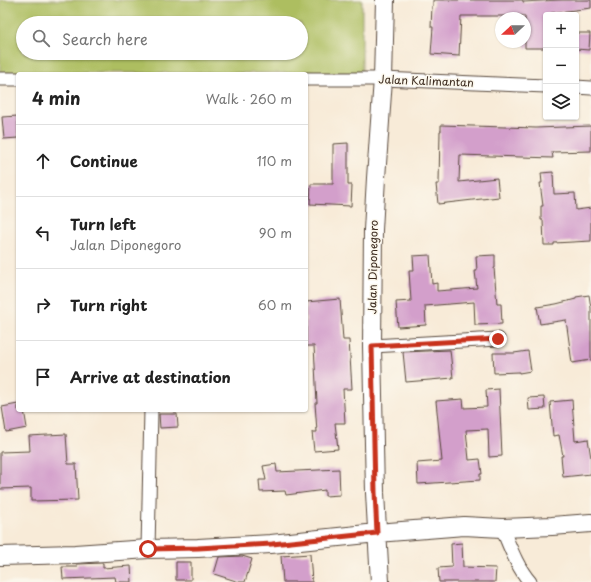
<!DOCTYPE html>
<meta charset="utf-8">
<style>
:root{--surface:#fff;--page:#f2f2f2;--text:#222;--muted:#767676;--line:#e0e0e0}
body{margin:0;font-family:"Playpen Sans",sans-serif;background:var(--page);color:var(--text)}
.controls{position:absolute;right:12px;top:12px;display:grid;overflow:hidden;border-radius:4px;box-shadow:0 1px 3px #0004}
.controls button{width:36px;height:36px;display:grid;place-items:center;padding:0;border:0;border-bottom:1px solid var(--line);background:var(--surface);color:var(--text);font:20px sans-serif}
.compass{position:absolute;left:495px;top:12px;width:36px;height:36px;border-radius:50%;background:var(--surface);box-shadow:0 1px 3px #0004;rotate:248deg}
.stop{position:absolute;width:12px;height:12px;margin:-9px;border:3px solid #c8321e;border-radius:50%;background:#fff}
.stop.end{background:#c8321e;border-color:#fff;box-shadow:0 1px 4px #0008}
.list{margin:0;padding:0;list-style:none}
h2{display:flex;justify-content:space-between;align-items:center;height:52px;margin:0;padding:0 16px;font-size:17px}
h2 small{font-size:13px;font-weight:400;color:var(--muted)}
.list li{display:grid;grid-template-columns:26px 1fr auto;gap:12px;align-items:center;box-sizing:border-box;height:72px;padding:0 16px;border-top:1px solid var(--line)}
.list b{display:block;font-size:15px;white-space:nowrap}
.list p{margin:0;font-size:13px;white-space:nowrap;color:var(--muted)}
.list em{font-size:13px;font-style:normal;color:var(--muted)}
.icon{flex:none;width:22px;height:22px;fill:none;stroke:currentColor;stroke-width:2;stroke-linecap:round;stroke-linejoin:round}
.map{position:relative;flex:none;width:591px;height:582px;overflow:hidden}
.search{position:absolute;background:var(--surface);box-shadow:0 1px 3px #0004;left:16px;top:16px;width:292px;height:44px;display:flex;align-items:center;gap:10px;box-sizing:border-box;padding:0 14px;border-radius:22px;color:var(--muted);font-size:15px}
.panel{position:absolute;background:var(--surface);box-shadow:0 1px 3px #0004;left:16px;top:72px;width:292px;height:340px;border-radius:4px}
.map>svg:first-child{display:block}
.green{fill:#adbe61;stroke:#747440;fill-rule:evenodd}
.building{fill:#d39fcb}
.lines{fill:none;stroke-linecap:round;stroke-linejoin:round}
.street-casing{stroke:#57473a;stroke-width:15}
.secondary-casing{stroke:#57473a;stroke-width:20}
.street{stroke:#fff;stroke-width:13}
.secondary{stroke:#fff;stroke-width:18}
.route{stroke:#c8321e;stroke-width:5}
.labels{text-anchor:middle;stroke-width:3;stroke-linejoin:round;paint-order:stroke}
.street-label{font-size:11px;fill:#3b2a1e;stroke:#fbf7ec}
</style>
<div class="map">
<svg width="591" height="582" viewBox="0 0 591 582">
<rect width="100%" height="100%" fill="#fbf7ec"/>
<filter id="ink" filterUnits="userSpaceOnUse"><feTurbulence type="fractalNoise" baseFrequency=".025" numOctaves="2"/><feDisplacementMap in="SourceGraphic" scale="8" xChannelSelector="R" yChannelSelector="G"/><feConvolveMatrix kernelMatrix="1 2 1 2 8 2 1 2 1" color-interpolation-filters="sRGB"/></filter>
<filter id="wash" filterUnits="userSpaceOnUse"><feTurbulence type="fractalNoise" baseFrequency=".012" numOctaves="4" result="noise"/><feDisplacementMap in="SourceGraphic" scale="16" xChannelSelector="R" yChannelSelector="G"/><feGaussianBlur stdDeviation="0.9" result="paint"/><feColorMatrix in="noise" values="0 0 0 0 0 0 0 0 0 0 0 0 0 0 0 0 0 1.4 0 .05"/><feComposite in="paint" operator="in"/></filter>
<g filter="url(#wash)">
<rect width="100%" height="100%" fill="#f8ebd8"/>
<path class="green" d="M0,0H362V73H0ZM23,23H301V53H23Z"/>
<g id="blocks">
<path class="building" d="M433,0H523V2L559,0H591V8L551,13V14H546V48H525V16H461L459,56L431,54L433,27H431L432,6H433Z
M576,33H590L589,50L576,49Z
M18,116V138L4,139L2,117Z
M441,125L536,128L591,126V151L552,152L553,158L460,155L459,182L497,178L499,197L438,204L436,184H439L440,131H441Z
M348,143V185H352L351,206L310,204L311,184H333V144Z
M553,172L554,194L575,193L576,210L591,208V241L554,243V245H544L543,220H541V206H543L540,183H542L541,173Z
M430,255L432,284L437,283V291L477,288L475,271H477L476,256L495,255V268H494L497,304H501L502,324L475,325L474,302L425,306L426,325L398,327L396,302L411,301L409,271H414L413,256Z
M589,295L591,308V360L572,363L566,320L540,324L537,307L556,304L576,299V297Z
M340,299L343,340H349L352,389H343L345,423H335L338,449L314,451L312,432H317L315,403H317L314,346H306V302Z
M450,350L453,378L406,382L403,352Z
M528,351L531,371L519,373V372L494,373L493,353H514Z
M499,389L502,456L489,457L488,429L466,430L469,460L480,459L482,474H480V480L418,484L417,463L442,461L436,401L463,399L464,408L487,407L486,390Z
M544,397L545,409L529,410L528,398Z
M572,400L575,441L588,439L591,458V474L563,477L561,456H563L559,435L553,436L550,402Z
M18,404V410H24L27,428L6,432L2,407Z
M159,414H177L178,427L160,428Z
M66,434L68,464H76L78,500L31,501V488L0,489V452L30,451L29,436Z
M276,464L277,472L339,469L340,495L325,496V490L286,495L285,491L260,492L259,480H266L263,466Z
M462,543L463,567L496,568L495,582H439L438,568L452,567L451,544Z
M310,554L312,582H283L281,556Z
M242,556L252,559L245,582H239L214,574L219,557Z
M176,562H191V580H176Z
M103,563V568L131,566L132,582H116L115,577L63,579L62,567H77V564Z"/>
</g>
</g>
<g filter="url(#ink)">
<use href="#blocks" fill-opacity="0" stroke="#57473a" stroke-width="1"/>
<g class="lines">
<g class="street-casing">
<path id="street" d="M0,79H18
M306,79H383L546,86
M576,87L591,88
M372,346L498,339
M502,528C510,547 517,567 530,582
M148,549L151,410"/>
</g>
<g class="secondary-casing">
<path id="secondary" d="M0,556L75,554L148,549L198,548L271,544L377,533L464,526L502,528L552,526L591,523
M380,582L375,493L372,346L373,230L376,178L383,79L385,0"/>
</g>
<use href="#street" class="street"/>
<use href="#secondary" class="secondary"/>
</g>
</g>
<g class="lines" filter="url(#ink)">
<path class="route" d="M148,549L198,548L272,544L377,533L375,492L372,346L498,339"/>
</g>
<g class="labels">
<g class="street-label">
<text transform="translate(426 81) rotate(2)" y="4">Jalan Kalimantan</text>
<text transform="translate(373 267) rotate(-89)" y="4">Jalan Diponegoro</text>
</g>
</g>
</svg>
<div class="controls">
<button>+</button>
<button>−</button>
<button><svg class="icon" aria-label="layers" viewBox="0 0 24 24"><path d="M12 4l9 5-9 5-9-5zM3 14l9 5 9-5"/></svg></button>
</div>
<svg class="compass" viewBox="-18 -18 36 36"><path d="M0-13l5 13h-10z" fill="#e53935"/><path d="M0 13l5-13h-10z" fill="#767676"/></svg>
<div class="stop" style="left:148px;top:549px"></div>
<div class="stop end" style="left:498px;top:339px"></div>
<div class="search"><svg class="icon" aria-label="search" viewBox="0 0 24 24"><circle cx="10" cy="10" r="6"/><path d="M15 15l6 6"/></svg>Search here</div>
<section class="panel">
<h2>4 min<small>Walk · 260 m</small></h2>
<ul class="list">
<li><svg class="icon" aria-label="ahead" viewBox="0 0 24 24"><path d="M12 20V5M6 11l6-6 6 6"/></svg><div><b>Continue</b></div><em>110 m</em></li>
<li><svg class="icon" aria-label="left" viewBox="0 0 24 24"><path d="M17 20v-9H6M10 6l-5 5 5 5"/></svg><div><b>Turn left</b><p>Jalan Diponegoro</p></div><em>90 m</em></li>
<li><svg class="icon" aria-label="right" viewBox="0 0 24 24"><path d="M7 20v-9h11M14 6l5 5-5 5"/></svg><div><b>Turn right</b></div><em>60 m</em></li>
<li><svg class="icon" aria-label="arrive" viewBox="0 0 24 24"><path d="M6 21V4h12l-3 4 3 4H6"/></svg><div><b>Arrive at destination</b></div></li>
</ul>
</section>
</div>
